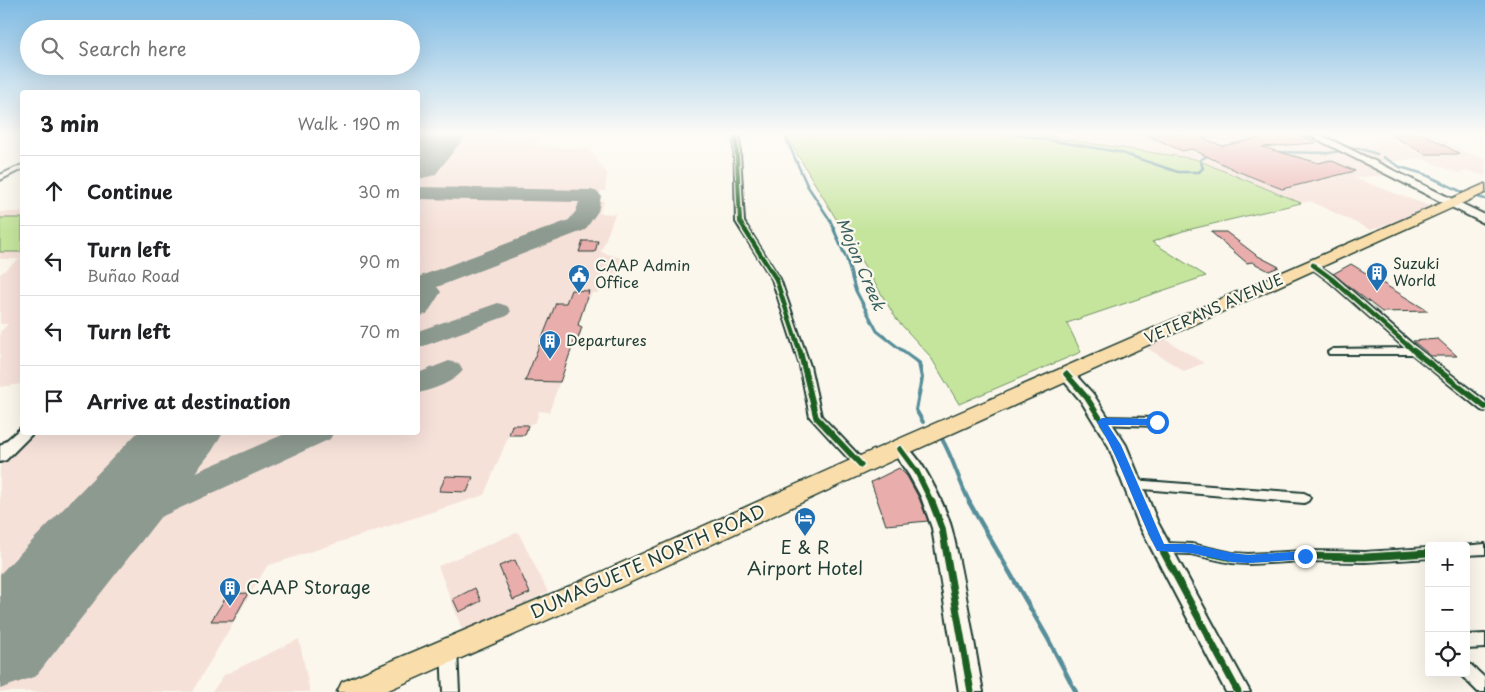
<!DOCTYPE html>
<meta charset="utf-8">
<style>
:root{--surface:#fff;--page:#f6f6f6;--text:#202124;--muted:#757577;--line:#e0e0e0}
body{margin:0;font-family:"Playpen Sans",sans-serif;background:var(--page);color:var(--text)}
.controls{position:absolute;right:15px;bottom:15px;display:grid;overflow:hidden;border-radius:5px;box-shadow:0 5px 20px #0002}
.controls button{width:45px;height:45px;display:grid;place-items:center;padding:0;border:0;border-bottom:1px solid var(--line);background:var(--surface);color:var(--text);font:25px sans-serif}
.stop{position:absolute;width:15px;height:15px;margin:-11px;border:4px solid #1a73e8;border-radius:50%;background:#fff}
.stop.end{background:#1a73e8;border-color:#fff;box-shadow:0 1px 5px #0008}
.list{margin:0;padding:0;list-style:none}
h2{display:flex;justify-content:space-between;align-items:center;height:65px;margin:0;padding:0 20px;font-size:21px}
h2 small{font-size:16px;font-weight:400;color:var(--muted)}
.list li{display:grid;grid-template-columns:32px 1fr auto;gap:15px;align-items:center;box-sizing:border-box;height:70px;padding:0 20px;border-top:1px solid var(--line)}
.list b{display:block;font-size:19px;white-space:nowrap}
.list p{margin:0;font-size:16px;white-space:nowrap;color:var(--muted)}
.list em{font-size:16px;font-style:normal;color:var(--muted)}
.icon{flex:none;width:28px;height:28px;fill:none;stroke:currentColor;stroke-width:2;stroke-linecap:round;stroke-linejoin:round}
.map{position:relative;flex:none;width:1485px;height:692px;overflow:hidden}
.search{position:absolute;background:var(--surface);box-shadow:0 5px 20px #0002;left:20px;top:20px;width:400px;height:55px;display:flex;align-items:center;gap:12px;box-sizing:border-box;padding:0 18px;border-radius:28px;color:var(--muted);font-size:19px}
.panel{position:absolute;background:var(--surface);box-shadow:0 5px 20px #0002;left:20px;top:90px;width:400px;height:345px;border-radius:5px}
.map>svg:first-child{display:block}
.built{fill:#f6e1d9}
.green{fill:#c5e59d;stroke:#729168}
.lines{fill:none;stroke-linecap:round;stroke-linejoin:round}
.stream-far3{stroke:#578e9a;stroke-width:2.5}
.stream-far2{stroke:#578e9a;stroke-width:3}
.stream-far1{stroke:#578e9a;stroke-width:4}
.stream{stroke:#578e9a;stroke-width:4.5}
.taxiway{fill:#8d9a90;fill-rule:evenodd}
.runway{fill:#8d9a90;fill-rule:evenodd}
.building{fill:#e9adac;stroke:#1f3d34}
.street-casing{stroke:#1f3d34;stroke-width:4}
.secondary-casing{stroke:#1f3d34;stroke-width:4}
.highway-casing{stroke:#1f3d34;stroke-width:3}
.street{fill:#fbf7ec;fill-rule:evenodd}
.secondary{fill:#fbf7ec;fill-rule:evenodd}
.highway{fill:#f9deab;fill-rule:evenodd}
.cycleway-far3-casing{stroke:#fbf7ec;stroke-width:6}
.cycleway-far2-casing{stroke:#fbf7ec;stroke-width:8}
.cycleway-far1-casing{stroke:#fbf7ec;stroke-width:9}
.cycleway-casing{stroke:#fbf7ec;stroke-width:10}
.cycleway-far3{stroke:#1b5e20;stroke-width:4}
.cycleway-far2{stroke:#1b5e20;stroke-width:4.5}
.cycleway-far1{stroke:#1b5e20;stroke-width:5.5}
.cycleway{stroke:#1b5e20;stroke-width:7}
.route{fill:#1a73e8}
.labels{text-anchor:middle;stroke-width:4.5;stroke-linejoin:round;paint-order:stroke}
.poi-label{font-size:15px;fill:#1f3d34;stroke:#fbf7ec;text-anchor:start}
.street-label{font-size:15px;fill:#1f3d34;stroke:#fbf7ec}
.water-label{font-size:16px;font-style:italic;fill:#365f5e;stroke:#fbf7ec}
.near-poi-label{font-size:18px;fill:#1f3d34;stroke:#fbf7ec}
.near-street-label{font-size:18px;fill:#1f3d34;stroke:#fbf7ec}
</style>
<div class="map">
<svg width="1485" height="692" viewBox="0 0 1485 692">
<rect width="100%" height="100%" fill="#fbf7ec"/>
<filter id="ink" filterUnits="userSpaceOnUse"><feTurbulence type="fractalNoise" baseFrequency=".02" numOctaves="2"/><feDisplacementMap in="SourceGraphic" scale="10" xChannelSelector="R" yChannelSelector="G"/><feConvolveMatrix kernelMatrix="1 2 1 2 8 2 1 2 1" color-interpolation-filters="sRGB"/></filter>
<g filter="url(#ink)">
<path class="built" d="M418,134H540L536,146L589,149L607,174L605,191H601L598,200L604,201L599,213L615,214L601,252L624,259L620,274H604L598,293H592L590,297H587L578,325L582,327L578,339H575L549,412L539,411L536,422L528,425L525,435H509L484,495L267,566L192,692H0V466L36,433L418,432Z
M1028,134H1304L1385,175L1354,178L1432,207L1371,230L1310,201L1301,203L1246,179Z
M1386,134H1430L1473,155L1485,159V176L1470,171L1458,173L1421,158L1378,163L1348,147L1388,135Z
M0,212H22V384L0,387V332L8,324H0V274L19,259H0Z
M1165,339L1204,363L1184,371L1147,348Z
M518,532L548,592L463,632L438,566Z
M299,639L310,692H212L224,675Z"/>
<path class="green" d="M785,134H1028L1195,159L1301,203L1183,231L1152,242L1206,276L1067,323L1081,352L959,404L930,356L897,320Z
M0,218H22V250L20,252H0Z"/>
<g class="lines">
<path class="stream-far3" d="M784,134L807,185L830,220L835,231
M1012,134L1119,152L1178,172H1199L1203,168L1200,160L1209,155
M1277,152L1329,153L1358,148L1377,154
M1383,157L1400,167L1424,174L1462,192
M1478,197L1485,199"/>
<path class="stream-far2" d="M834,230L847,260L855,289L877,331L904,352"/>
<path class="stream-far1" d="M903,351L919,363L922,378L916,410L923,422
M942,439C954,460 959,482 970,503"/>
<path class="stream" d="M969,502L1047,637L1076,692"/>
<path class="taxiway" d="M418,187L591,190L598,192L601,196L598,211L585,230L437,287L441,292L427,314L418,317V277L569,220L576,211L579,202L418,199Z
M498,303L507,306L511,311L507,316L418,348V331Z
M449,361L459,364L463,370C455,382 432,390 418,393V373Z
M289,432H334L330,439L113,539L100,543L87,539L82,529L87,519Z"/>
<path class="runway" d="M421,134H467L435,175L418,179V137Z
M138,432H223L212,451L36,676L0,689V574Z"/>
</g>
<path class="building" d="M1145,134H1194L1222,146L1269,136L1264,134H1299L1316,143L1262,147L1319,163L1330,160L1355,171L1282,189L1237,171L1192,149L1182,151Z
M1390,134H1424L1460,154H1425Z
M1211,232H1226L1256,255L1279,267L1269,271L1252,262L1247,263Z
M583,241H598L595,252H579Z
M1351,264L1428,311L1382,312L1333,274Z
M571,290L589,291L578,325L582,327L578,339H575L560,382L525,381L556,303H566Z
M1438,339L1457,356H1431L1413,341Z
M512,425H528L525,435H509Z
M899,468L907,476L919,498L928,521L886,525L871,482Z
M446,476L473,477L467,492L439,491Z
M515,560L530,593L513,600L499,566Z
M475,588L481,601L459,612L453,599Z
M248,593L233,621H211L228,594Z"/>
<g class="lines">
<g class="street-casing">
<path id="street" d="M734,135L739,136L744,222L780,279L810,366L821,416L865,462L867,465L865,468H857L810,417L800,366L772,279L736,222Z
M22,165V169L0,180V175Z
M1313,262L1335,277L1418,349L1485,401V411L1481,410L1412,354H1329L1328,352L1333,349L1405,348L1329,281L1310,267L1309,265L1310,263Z
M1102,417L1157,418L1161,419L1163,422L1161,425L1157,426L1098,424L1096,421L1098,418Z
M1132,480L1304,493L1308,495L1310,498L1308,501L1304,503L1132,488L1128,487L1126,484L1128,481Z
M1161,543L1191,544L1232,553L1248,554L1305,551L1365,552L1429,548V558L1365,562L1305,561L1248,564L1232,563L1191,554L1161,553L1156,552L1154,548L1156,544Z
M1485,544V554L1466,555V546H1463Z
M1485,634V648L1466,649V635Z
M449,644L454,646L457,651L459,692H443L441,651L444,646Z
M1466,663L1471,665L1485,678V692H1478L1461,675L1460,673H1466Z"/>
</g>
<g class="secondary-casing">
<path id="secondary" d="M1307,134H1319L1485,215V224Z
M1066,369L1072,371L1093,394L1126,445L1158,523L1250,692H1226L1138,523L1108,445L1081,401L1058,374L1060,371Z
M22,427V432H34L6,460L0,462V446Z
M900,443C919,448 947,510 952,530C965,583 973,638 983,692H959L932,528L921,497L909,475L891,449L894,445Z"/>
</g>
<g class="highway-casing">
<path id="highway" d="M1485,184V193L869,471L588,602L384,692H337L342,682L570,586L853,459Z"/>
</g>
<use href="#street" class="street"/>
<use href="#secondary" class="secondary"/>
<use href="#highway" class="highway"/>
<g class="cycleway-far3-casing">
<path id="cycleway-far3" d="M736,136L740,222L746,231"/>
</g>
<g class="cycleway-far2-casing">
<path id="cycleway-far2" d="M745,230L776,279L800,352
M1313,265L1332,279L1415,352"/>
</g>
<g class="cycleway-far1-casing">
<path id="cycleway-far1" d="M800,351L816,417L861,465
M1414,351L1485,407
M1066,374L1087,398L1117,445L1140,503
M900,449L917,472L932,503"/>
</g>
<g class="cycleway-casing">
<path id="cycleway" d="M932,502L942,528L971,692
M1140,502L1148,523L1238,692
M1161,548L1191,549L1232,558L1248,559L1305,556L1365,557L1429,553"/>
</g>
<use href="#cycleway-far3" class="cycleway-far3"/>
<use href="#cycleway-far2" class="cycleway-far2"/>
<use href="#cycleway-far1" class="cycleway-far1"/>
<use href="#cycleway" class="cycleway"/>
</g>
</g>
<linearGradient id="sky" x2="0" y2="1"><stop stop-color="#7dbae4"/><stop offset="0.58" stop-color="#fdfbf6"/><stop offset="1" stop-color="#fdfbf6" stop-opacity="0"/></linearGradient>
<rect width="1485" height="230" fill="url(#sky)"/>
<path class="route" d="M1102,418L1157,419L1162,422L1157,425H1108L1121,445L1164,544H1191L1232,553L1248,555L1305,551L1309,553L1310,556L1309,559L1248,563L1232,562L1191,553L1157,551C1135,509 1122,462 1097,422Z"/>
<defs>
<g id="building-pin" transform="scale(1.125)"><path d="M0 17L-7.5 6A9.5 9.5 0 1 1 7.5 6Z" fill="#1f6fb2" stroke="#fbf7ec"/><path d="M-4-6H4V6H1V3H-1V6H-4ZM-2.5-4.3h1.7v1.8h-1.7ZM.8-4.3h1.7v1.8H.8ZM-2.5-1h1.7V.8h-1.7ZM.8-1h1.7V.8H.8Z" fill="#fff"/></g>
<g id="civic-pin" transform="scale(1.125)"><path d="M0 17L-7.5 6A9.5 9.5 0 1 1 7.5 6Z" fill="#1f6fb2" stroke="#fbf7ec"/><path d="M-.6-6.5H3V-4.5H.6V-3L4-1V1h2V6H-6V1h2V-1L-.6-3ZM-1.2 2.5V6h2.4V2.5Z" fill="#fff"/></g>
<g id="hotel-pin" transform="scale(1.125)"><path d="M0 17L-7.5 6A9.5 9.5 0 1 1 7.5 6Z" fill="#1f6fb2" stroke="#fbf7ec"/><path d="M-6-4.5h1.5V1H6V5H4.5V3h-9V5H-6ZM-4 0a1.8 1.8 0 1 1 3.6 0ZM.5 0V-2.5h3Q6-2.5 6 0Z" fill="#fff"/></g>
</defs>
<g fill-rule="evenodd">
<use href="#building-pin" x="1377" y="273"/>
<use href="#civic-pin" x="579" y="275"/>
<use href="#building-pin" x="550" y="341"/>
<use href="#hotel-pin" x="805" y="518"/>
<use href="#building-pin" x="230" y="588"/>
</g>
<g class="labels">
<g class="poi-label">
<text x="1393" y="269">Suzuki<tspan x="1393" dy="17">World</tspan></text>
<text x="595" y="271">CAAP Admin<tspan x="595" dy="17">Office</tspan></text>
<text x="566" y="346">Departures</text>
</g>
<g class="street-label">
<text transform="translate(1214 309) rotate(-24)" y="5">VETERANS AVENUE</text>
</g>
<g class="water-label">
<text transform="translate(861 264) rotate(67)" y="6">Mojon Creek</text>
</g>
<g class="near-poi-label">
<text x="805" y="554">E &amp; R<tspan x="805" dy="21">Airport Hotel</tspan></text>
<text x="246" y="594" text-anchor="start">CAAP Storage</text>
</g>
<g class="near-street-label">
<text transform="translate(648 562) rotate(-24)" y="6">DUMAGUETE NORTH ROAD</text>
</g>
</g>
</svg>
<div class="controls">
<button>+</button>
<button>−</button>
<button><svg class="icon" aria-label="locate" viewBox="0 0 24 24"><circle cx="12" cy="12" r="6"/><path d="M12 2v4M12 18v4M2 12h4M18 12h4"/></svg></button>
</div>
<div class="stop" style="left:1157px;top:422px"></div>
<div class="stop end" style="left:1305px;top:556px"></div>
<div class="search"><svg class="icon" aria-label="search" viewBox="0 0 24 24"><circle cx="10" cy="10" r="6"/><path d="M15 15l6 6"/></svg>Search here</div>
<section class="panel">
<h2>3 min<small>Walk · 190 m</small></h2>
<ul class="list">
<li><svg class="icon" aria-label="ahead" viewBox="0 0 24 24"><path d="M12 20V5M6 11l6-6 6 6"/></svg><div><b>Continue</b></div><em>30 m</em></li>
<li><svg class="icon" aria-label="left" viewBox="0 0 24 24"><path d="M17 20v-9H6M10 6l-5 5 5 5"/></svg><div><b>Turn left</b><p>Buñao Road</p></div><em>90 m</em></li>
<li><svg class="icon" aria-label="left" viewBox="0 0 24 24"><path d="M17 20v-9H6M10 6l-5 5 5 5"/></svg><div><b>Turn left</b></div><em>70 m</em></li>
<li><svg class="icon" aria-label="arrive" viewBox="0 0 24 24"><path d="M6 21V4h12l-3 4 3 4H6"/></svg><div><b>Arrive at destination</b></div></li>
</ul>
</section>
</div>
